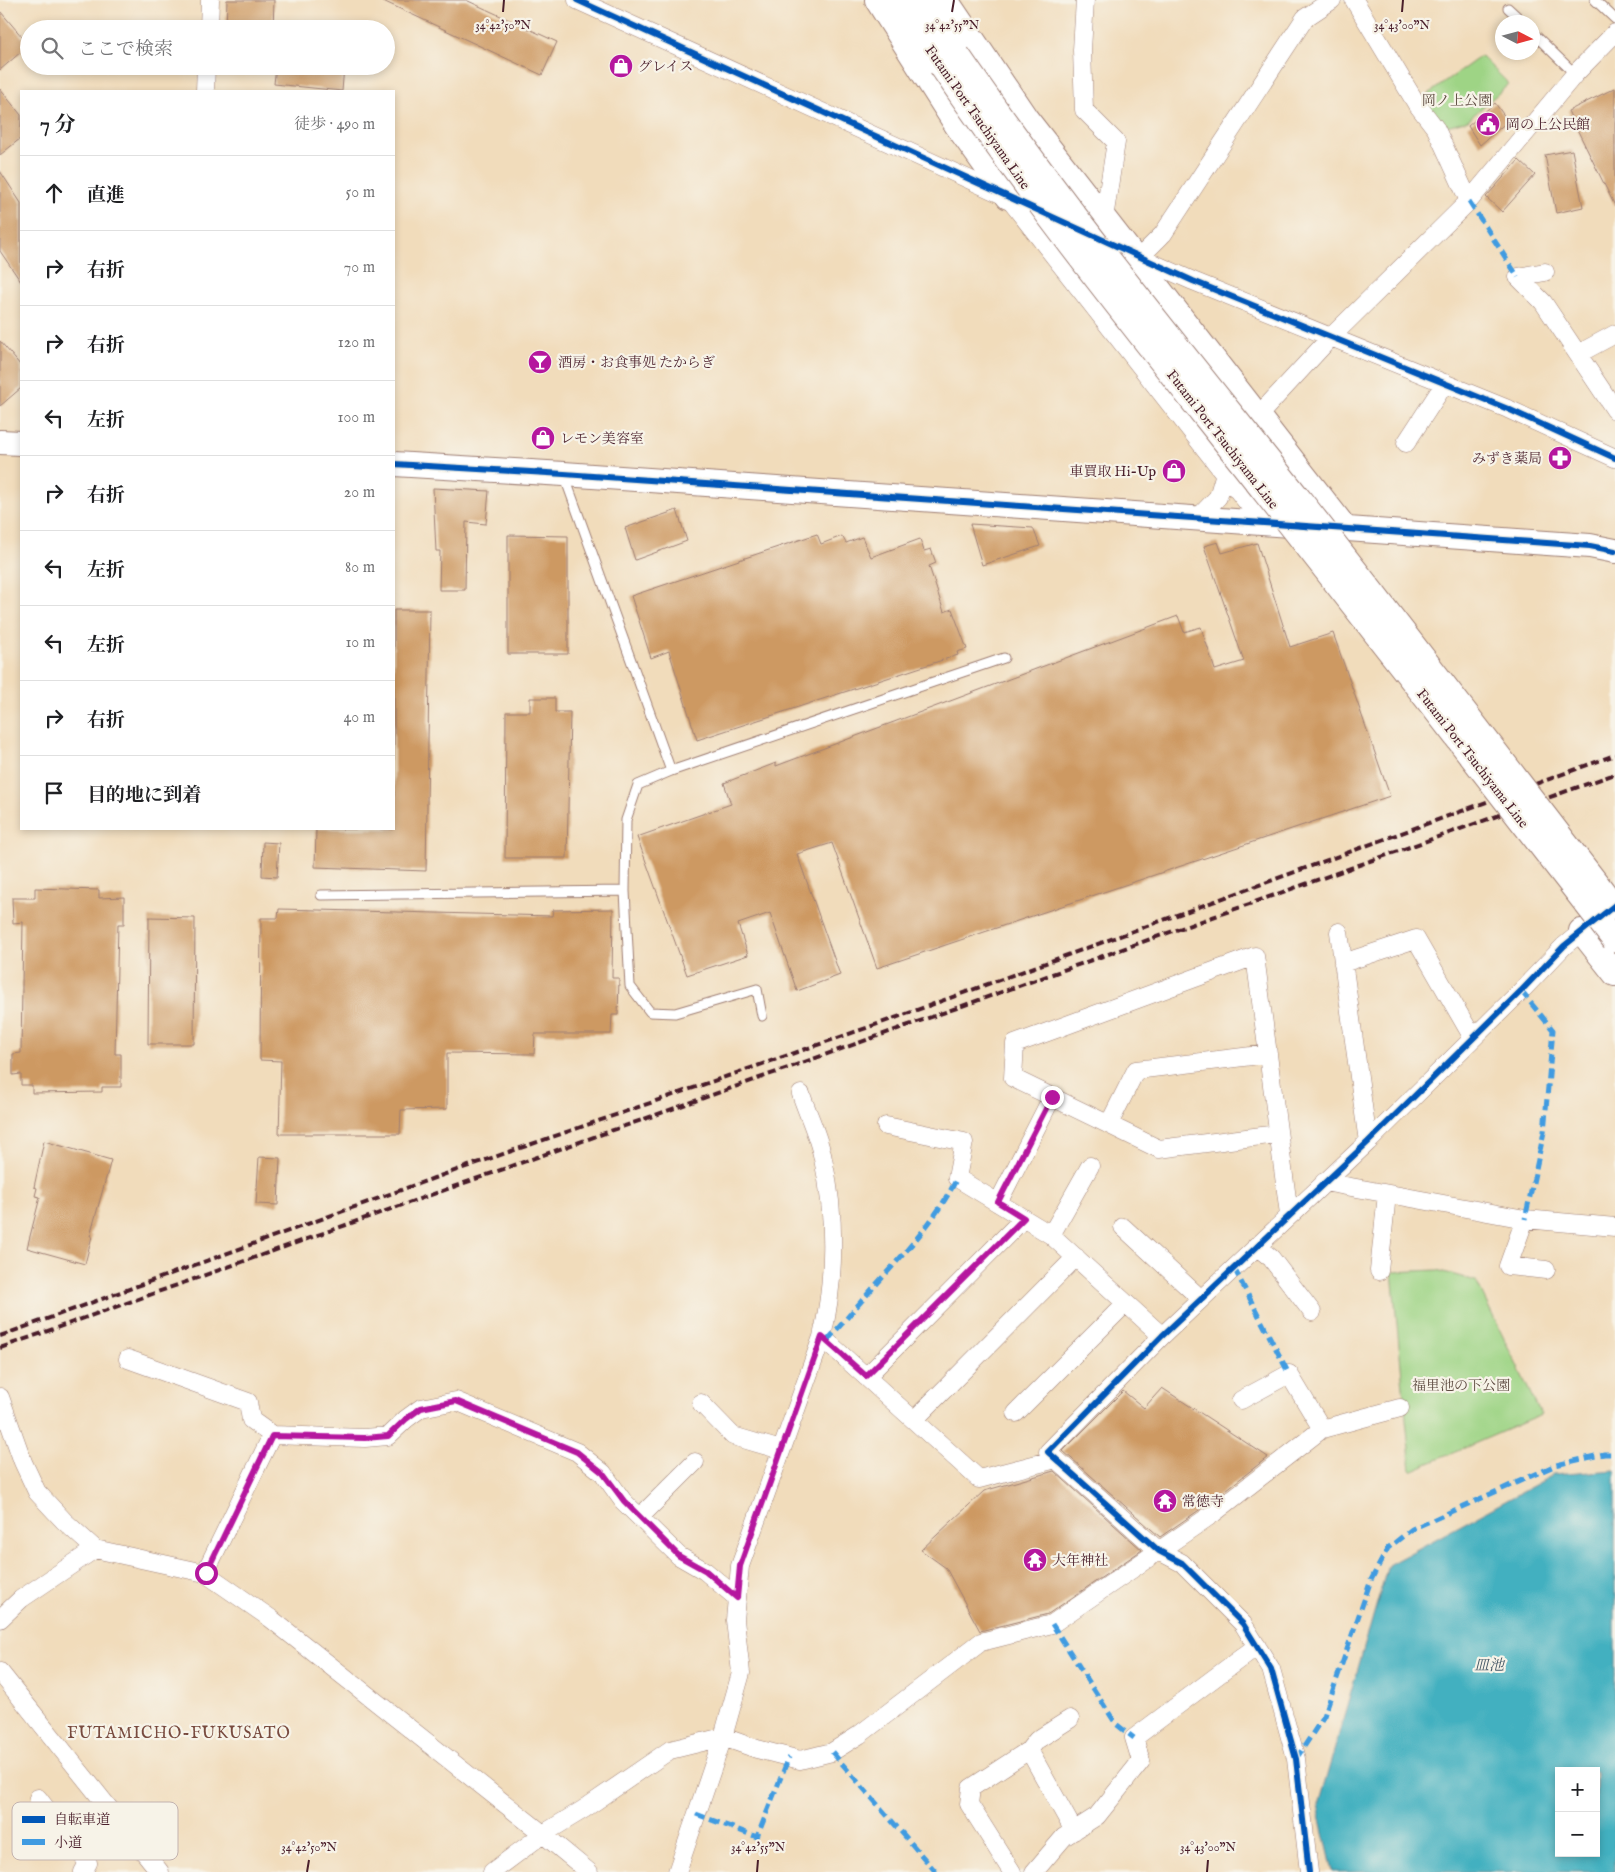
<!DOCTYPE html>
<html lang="ja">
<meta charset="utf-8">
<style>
:root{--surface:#fff;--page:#f2f2f2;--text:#202124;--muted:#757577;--line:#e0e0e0}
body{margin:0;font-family:"IM FELL English","Noto Serif JP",serif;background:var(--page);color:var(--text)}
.controls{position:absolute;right:15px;bottom:15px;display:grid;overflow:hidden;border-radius:0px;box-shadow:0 2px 8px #0003}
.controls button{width:45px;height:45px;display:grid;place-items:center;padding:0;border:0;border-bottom:1px solid var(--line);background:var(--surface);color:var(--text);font:25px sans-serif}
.compass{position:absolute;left:1495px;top:15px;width:45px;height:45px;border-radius:50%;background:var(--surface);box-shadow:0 2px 8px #0003;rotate:96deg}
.stop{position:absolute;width:15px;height:15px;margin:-11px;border:4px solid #b5179e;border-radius:50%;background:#fff}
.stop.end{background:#b5179e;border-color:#fff;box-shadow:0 1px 5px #0008}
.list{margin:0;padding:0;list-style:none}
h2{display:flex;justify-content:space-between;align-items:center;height:65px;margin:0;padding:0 20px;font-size:21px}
h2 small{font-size:16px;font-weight:400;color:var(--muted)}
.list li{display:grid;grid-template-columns:32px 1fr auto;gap:15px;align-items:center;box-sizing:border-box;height:75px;padding:0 20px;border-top:1px solid var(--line)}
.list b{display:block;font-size:19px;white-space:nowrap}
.list em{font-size:16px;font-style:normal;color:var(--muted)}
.icon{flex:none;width:28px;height:28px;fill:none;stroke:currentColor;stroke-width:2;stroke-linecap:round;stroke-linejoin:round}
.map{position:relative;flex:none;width:1615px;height:1872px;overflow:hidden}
.search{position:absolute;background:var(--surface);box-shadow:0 2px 8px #0003;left:20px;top:20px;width:375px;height:55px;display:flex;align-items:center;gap:12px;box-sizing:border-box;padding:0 18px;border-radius:28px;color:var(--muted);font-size:19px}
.panel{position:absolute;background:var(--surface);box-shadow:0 2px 8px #0003;left:20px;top:90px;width:375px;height:740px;border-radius:0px}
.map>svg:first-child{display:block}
.green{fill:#9ed485;stroke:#747a58}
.water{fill:#43b0c0;stroke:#466876;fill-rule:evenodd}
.building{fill:#cd9962}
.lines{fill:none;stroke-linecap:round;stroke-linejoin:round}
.lane-casing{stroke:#9e7e73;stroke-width:11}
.street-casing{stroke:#9e7e73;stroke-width:19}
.secondary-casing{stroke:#9e7e73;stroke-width:26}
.lane{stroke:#fff;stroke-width:9}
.street{stroke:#fff;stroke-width:18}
.secondary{stroke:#fff;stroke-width:24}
.rail{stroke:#4a1f2b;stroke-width:4;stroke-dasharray:8 4;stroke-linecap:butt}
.secondary-bridge-casing{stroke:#9e7e73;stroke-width:26;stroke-linecap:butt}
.secondary-bridge{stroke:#fff;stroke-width:24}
.quiet{stroke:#409be1;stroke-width:5;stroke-dasharray:10 5;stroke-linecap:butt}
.cycleway-casing{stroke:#f7f3e8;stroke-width:9}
.cycleway{stroke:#0057b8;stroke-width:6}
.route{stroke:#b5179e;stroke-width:6}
.ticks{fill:none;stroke:#4a1f2b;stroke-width:2}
.labels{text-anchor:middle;stroke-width:4.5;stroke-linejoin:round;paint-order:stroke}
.poi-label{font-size:14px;fill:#4a1f2b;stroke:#f7f3e8;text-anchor:start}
.park-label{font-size:14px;fill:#5f4c42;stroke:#f7f3e8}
.street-label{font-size:14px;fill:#4a1f2b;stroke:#f7f3e8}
.water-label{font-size:15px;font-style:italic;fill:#475967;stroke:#f7f3e8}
.quarter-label{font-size:16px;letter-spacing:1px;fill:#784a3e;stroke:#f7f3e8}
.key{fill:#f7f3e8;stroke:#c3b3af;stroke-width:1}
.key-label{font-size:14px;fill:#4a1f2b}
.ticks-label{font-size:12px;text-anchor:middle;fill:#4a1f2b;stroke:#f7f3e8;stroke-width:4.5;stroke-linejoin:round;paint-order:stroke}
</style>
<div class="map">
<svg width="1615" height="1872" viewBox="0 0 1615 1872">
<rect width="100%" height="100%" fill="#f7f3e8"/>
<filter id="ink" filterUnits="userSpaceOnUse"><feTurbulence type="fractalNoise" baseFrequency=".02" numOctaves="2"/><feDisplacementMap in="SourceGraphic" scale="10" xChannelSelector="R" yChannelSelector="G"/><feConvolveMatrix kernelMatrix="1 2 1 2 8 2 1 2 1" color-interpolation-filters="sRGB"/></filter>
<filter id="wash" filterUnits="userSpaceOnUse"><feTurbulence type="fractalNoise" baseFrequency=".0096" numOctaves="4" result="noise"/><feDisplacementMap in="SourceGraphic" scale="20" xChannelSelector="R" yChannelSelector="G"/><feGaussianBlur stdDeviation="1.12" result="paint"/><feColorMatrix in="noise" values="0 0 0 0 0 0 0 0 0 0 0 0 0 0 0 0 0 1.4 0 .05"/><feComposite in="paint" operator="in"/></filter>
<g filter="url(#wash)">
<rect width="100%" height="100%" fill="#f1dcbb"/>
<path class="green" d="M1481,56L1509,84L1468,120L1436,129L1416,103Z
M1437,1270L1476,1281L1541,1415L1411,1471L1392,1272Z"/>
<path class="water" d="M1615,1470V1872H1333L1318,1806L1388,1565L1553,1475ZM1559,1771H1596V1853H1559Z"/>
<g id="blocks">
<path class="building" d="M227,0H274L273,29H226Z
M381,0H466L557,42L542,75Z
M0,11L29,45L0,70Z
M276,66H344L342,91L274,84Z
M1615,88V206L1568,111Z
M0,89L21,115V138L0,155Z
M1495,103L1508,121L1480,145L1468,126Z
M1572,150L1583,207L1556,213L1545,155Z
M1519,160L1535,175L1502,212L1486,197Z
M0,171L21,203V282L0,251Z
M0,341L21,366V388L0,406Z
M433,488L489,491L486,524L466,522L465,590H439L440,551H436Z
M677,510L687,541L635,560L625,528Z
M970,524L1033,528L1040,546L982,565Z
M817,534L821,544L842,536L846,543L862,537L871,557L920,539L924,551L931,549L936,563L929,566L944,612L952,609L967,649L957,652L958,655L697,740L669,651L651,658L631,596Z
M508,535L568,536V654H508Z
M1218,542L1222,553L1257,543L1290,647L1333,633L1390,796L877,968L832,843L797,854L840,975L797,991L770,913L738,924L748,955L687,975L637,837L731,804L724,783L776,763V766L1178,616L1184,632L1201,627L1215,670L1244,661L1204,546Z
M394,610H430L426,871L315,867L316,829H394Z
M530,698H555V712H570L567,858H505L506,712H530Z
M263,842L279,843L277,877L262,876Z
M35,888L99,890V898L124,897V924H118L115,1054H121V1087H102V1092L32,1093V1085H21V1074L13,1075V1054L21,1053L23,922L13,923L12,898H35Z
M279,909L552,916L553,910L613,909L612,978H619L618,1015H612L611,1034H535L534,1054L447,1053V1109L401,1110L400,1134H279L281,1061L260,1060L261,918H278Z
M149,917L195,918L194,1044H148Z
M44,1141L111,1160L90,1236H92L85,1264L27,1248L40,1197L35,1196L37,1188L34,1187Z
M259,1157L280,1158L278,1205L256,1204Z
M1162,1388L1268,1457L1208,1504L1160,1537L1063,1451L1123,1391L1144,1408Z
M1054,1471L1142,1550L1048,1614L980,1631L946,1568L921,1550L984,1491Z"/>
</g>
</g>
<g filter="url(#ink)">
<use href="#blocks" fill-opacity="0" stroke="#9e7e73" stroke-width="1"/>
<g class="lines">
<g class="lane-casing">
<path id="lane" d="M1595,0L1615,19
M1508,8L1523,22
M1532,32L1575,74
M564,475L671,771
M321,895L625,891
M762,1016L757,989L675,1013L650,1012L630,986L625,891L626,820L638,785L671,771L1004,658"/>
</g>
<g class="street-casing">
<path id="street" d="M577,0L1047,215
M1085,0L1082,50L1084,110L1116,142L1104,218
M1354,0L1416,103L1436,129L1469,201
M209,29L210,0
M205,91L206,66
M1010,200L1264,524
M1134,255L1193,281L1508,409L1615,458
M1140,257L1163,234L1305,18L1332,0
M1518,277L1543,302L1615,410
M1518,277L1545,272
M1578,354L1615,334
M1406,443L1445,383
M1197,519L1218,497L1225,473L1258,416L1331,337L1469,201L1575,74L1615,33
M1339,932L1368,1142
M1343,963L1416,939L1473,1038
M1109,1124L1136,1070L1268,1054
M886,1126L964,1142L957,1178L1051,1235L1162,1336
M1278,1134L1159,1149L1013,1078L1015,1044L1255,956L1289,1214
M1324,1182L1525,1219L1508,1266L1546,1270
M998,1203L1052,1097
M1525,1219L1615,1227
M1123,1227L1201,1299
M1051,1235L1090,1166
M1256,1246L1271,1258L1312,1312
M1379,1271L1387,1194
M822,1337L979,1479L1056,1459
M128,1359L248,1402L251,1420L272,1435L205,1573
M866,1377L1024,1218
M0,1397L23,1462L37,1492L64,1521L95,1549L205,1573L270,1618L543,1834L589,1872
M1241,1400L1289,1374L1322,1429
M701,1403L733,1436L781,1450
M1016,1413L1126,1303
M914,1420L1076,1257
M272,1435L365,1438L388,1436L406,1419L421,1408L456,1401L577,1452L603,1473L623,1501L679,1556L705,1571L737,1598
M640,1517L695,1462
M0,1619L21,1599L95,1549
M0,1672L160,1872
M1029,1750L1037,1740L1070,1719
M38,1798L88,1863L83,1872
M492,1872L543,1834L584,1809L670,1750L723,1737L757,1749L800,1760L832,1752L859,1735L981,1642L1052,1624L1214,1513L1322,1429L1400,1408
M677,1872L723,1737L741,1673L735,1620L740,1566L822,1337C835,1280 836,1216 823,1159C819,1137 808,1115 801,1094
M1012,1872L969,1804L971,1788L1029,1750L1074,1831
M1034,1872L1064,1837L1097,1816L1141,1761L1134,1738L1257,1646
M1309,1872L1296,1759L1271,1669L1243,1624L1182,1563L1159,1551L1048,1452L1162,1336L1368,1142L1521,991L1564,946L1591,924"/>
</g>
<g class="secondary-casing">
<path id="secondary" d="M877,0L957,126L1008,197
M898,0L941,66
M923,0L958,55
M946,0L1026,118L1346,529
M0,442L21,443
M394,464L564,474L1590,546L1615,551
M1581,931L1615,974"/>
</g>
<use href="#lane" class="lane"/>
<use href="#street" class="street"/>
<use href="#secondary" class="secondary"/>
<path class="rail" d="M0,1336L434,1178L895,1018L1615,755
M0,1348L1615,774"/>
<g class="secondary-bridge-casing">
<path id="secondary-bridge" d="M958,55C1064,209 1184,354 1301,501C1407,635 1510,771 1615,907
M941,66C1042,215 1155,353 1266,494C1383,642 1498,791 1614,940"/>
</g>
<use href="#secondary-bridge" class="secondary-bridge"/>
<path class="quiet" d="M1469,201L1518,277
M1521,991L1553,1030L1544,1132L1525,1219
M1234,1268L1289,1374
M827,1341C845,1320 863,1299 882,1278C910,1247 939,1215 957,1178
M1052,1624L1116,1724L1134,1738
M832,1752L936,1872
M1296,1759L1324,1716L1371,1580L1388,1548L1412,1529L1556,1465L1604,1454H1615
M696,1814L757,1837L789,1757"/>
<g class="cycleway-casing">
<path id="cycleway" d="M577,0L1193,281L1508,409L1615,458
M394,464L564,474L1590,546L1615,551
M1309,1872L1296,1759L1271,1669L1243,1624L1182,1563L1159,1551L1048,1452L1162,1336L1368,1142L1521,991L1564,946L1615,905"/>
</g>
<use href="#cycleway" class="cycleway"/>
</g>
</g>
<g class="lines" filter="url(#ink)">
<path class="route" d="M206,1573L272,1436L365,1438L388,1436L406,1419L421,1408L456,1401L577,1452L603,1473L624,1501L679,1556L706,1571L737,1598L740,1566L822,1337L866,1376L1024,1218L998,1202L1052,1097"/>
</g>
<path class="ticks" d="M503,12L504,0M952,12L954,0M1402,12L1403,0M307,1872L309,1860M757,1872L758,1860M1207,1872L1208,1860"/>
<defs>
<g id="shop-disc" transform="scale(1.25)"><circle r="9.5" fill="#b5179e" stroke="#f7f3e8"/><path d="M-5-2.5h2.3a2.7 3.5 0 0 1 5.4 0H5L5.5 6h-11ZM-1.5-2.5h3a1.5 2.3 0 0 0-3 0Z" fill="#fff"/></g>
<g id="civic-disc" transform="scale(1.25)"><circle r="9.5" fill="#b5179e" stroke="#f7f3e8"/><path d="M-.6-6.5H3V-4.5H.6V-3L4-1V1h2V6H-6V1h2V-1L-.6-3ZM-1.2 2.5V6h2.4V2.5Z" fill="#fff"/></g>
<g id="bar-disc" transform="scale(1.25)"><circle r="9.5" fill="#b5179e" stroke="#f7f3e8"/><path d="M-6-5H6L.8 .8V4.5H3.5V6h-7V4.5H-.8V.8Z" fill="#fff"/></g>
<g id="pharmacy-disc" transform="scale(1.25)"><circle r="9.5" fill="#b5179e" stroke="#f7f3e8"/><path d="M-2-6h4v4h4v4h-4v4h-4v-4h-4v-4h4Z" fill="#fff"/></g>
<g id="temple-disc" transform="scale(1.25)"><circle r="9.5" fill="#b5179e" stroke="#f7f3e8"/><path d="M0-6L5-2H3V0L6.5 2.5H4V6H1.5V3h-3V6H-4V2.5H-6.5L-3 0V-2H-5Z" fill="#fff"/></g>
</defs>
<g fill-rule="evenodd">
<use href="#shop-disc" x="621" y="66"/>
<use href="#civic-disc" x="1488" y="124"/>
<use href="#bar-disc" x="540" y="362"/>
<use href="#shop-disc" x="543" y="438"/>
<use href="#pharmacy-disc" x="1560" y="458"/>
<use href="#shop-disc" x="1174" y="471"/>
<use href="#temple-disc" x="1165" y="1501"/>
<use href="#temple-disc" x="1035" y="1560"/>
</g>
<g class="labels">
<g class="poi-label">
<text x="638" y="71">グレイス</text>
<text x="1506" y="129">岡の上公民館</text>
<text x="558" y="367">酒房・お食事処 たからぎ</text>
<text x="560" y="443">レモン美容室</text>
<text x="1542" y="463" text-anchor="end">みずき薬局</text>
<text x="1156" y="476" text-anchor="end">車買取 Hi-Up</text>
<text x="1182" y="1506">常徳寺</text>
<text x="1052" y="1565">大年神社</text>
</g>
<g class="park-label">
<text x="1457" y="105">岡ノ上公園</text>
<text x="1461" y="1390">福里池の下公園</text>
</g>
<g class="street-label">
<text transform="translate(978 117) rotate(55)" y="5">Futami Port Tsuchiyama Line</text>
<text transform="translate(1223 439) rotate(52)" y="5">Futami Port Tsuchiyama Line</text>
<text transform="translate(1473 758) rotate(52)" y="5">Futami Port Tsuchiyama Line</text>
</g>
<g class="water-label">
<text x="1489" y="1670">皿池</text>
</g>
<g class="quarter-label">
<text x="179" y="1738">FUTAMICHO-FUKUSATO</text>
</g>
</g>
<rect x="12" y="1802" width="166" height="58" rx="8" class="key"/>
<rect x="22" y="1816" width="23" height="7" fill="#0057b8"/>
<rect x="22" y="1839" width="23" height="6" fill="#409be1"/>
<g class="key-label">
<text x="54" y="1824">自転車道</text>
<text x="54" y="1847">小道</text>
</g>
<g class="ticks-label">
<text x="503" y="29">34°42'50"N</text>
<text x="952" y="29">34°42'55"N</text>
<text x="1402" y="29">34°43'00"N</text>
<text x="309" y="1851">34°42'50"N</text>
<text x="758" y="1851">34°42'55"N</text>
<text x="1208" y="1851">34°43'00"N</text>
</g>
</svg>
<div class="controls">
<button>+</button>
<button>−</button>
</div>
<svg class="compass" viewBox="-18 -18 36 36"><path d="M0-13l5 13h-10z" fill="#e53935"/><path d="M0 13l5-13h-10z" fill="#757577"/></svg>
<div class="stop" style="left:206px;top:1573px"></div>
<div class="stop end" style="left:1052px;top:1097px"></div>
<div class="search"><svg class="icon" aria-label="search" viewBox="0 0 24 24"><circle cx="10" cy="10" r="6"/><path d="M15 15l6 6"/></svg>ここで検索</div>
<section class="panel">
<h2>7 分<small>徒歩 · 490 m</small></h2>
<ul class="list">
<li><svg class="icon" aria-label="ahead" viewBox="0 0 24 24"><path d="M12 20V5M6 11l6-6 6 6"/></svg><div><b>直進</b></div><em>50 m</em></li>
<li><svg class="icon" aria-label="right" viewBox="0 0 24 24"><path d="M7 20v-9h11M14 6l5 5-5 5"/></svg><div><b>右折</b></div><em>70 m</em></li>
<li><svg class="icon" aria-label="right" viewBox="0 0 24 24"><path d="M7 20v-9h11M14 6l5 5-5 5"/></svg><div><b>右折</b></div><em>120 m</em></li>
<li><svg class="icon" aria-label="left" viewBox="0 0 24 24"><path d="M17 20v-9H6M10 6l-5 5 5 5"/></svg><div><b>左折</b></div><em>100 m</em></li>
<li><svg class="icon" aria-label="right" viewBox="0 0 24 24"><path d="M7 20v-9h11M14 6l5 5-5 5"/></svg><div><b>右折</b></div><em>20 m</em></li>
<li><svg class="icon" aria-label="left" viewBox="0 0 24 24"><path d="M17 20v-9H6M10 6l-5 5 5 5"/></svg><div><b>左折</b></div><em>80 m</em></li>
<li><svg class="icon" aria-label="left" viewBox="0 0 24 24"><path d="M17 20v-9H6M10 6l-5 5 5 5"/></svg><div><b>左折</b></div><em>10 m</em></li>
<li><svg class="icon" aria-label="right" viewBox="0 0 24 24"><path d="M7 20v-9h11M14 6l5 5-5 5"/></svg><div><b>右折</b></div><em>40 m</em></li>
<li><svg class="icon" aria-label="arrive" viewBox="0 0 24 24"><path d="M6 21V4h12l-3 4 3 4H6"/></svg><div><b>目的地に到着</b></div></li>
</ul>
</section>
</div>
